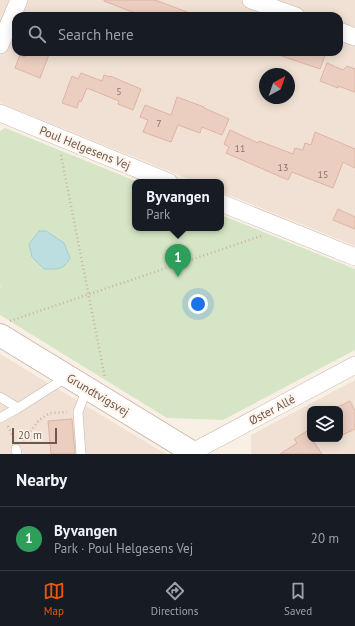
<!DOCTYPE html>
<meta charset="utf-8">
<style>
:root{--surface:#171b24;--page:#20242c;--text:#f1f3f6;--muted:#9ea1a6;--line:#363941;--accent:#ea580c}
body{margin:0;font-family:"PT Sans",sans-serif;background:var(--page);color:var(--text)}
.controls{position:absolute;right:12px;bottom:12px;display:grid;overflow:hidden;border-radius:8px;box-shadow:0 2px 10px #0003}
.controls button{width:36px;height:36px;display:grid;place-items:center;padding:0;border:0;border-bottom:1px solid var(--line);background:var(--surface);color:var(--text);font:20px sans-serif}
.compass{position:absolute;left:259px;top:68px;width:36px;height:36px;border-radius:50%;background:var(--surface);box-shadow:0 2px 10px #0003;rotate:40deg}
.scale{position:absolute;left:12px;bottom:10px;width:45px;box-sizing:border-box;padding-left:4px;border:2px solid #6f574d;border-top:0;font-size:11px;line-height:14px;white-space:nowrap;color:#6f574d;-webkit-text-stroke:3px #fdf4eb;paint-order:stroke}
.you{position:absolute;left:198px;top:304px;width:14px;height:14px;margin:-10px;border:3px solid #fff;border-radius:50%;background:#1a73e8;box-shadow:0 0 0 6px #1a73e833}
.badge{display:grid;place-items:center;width:26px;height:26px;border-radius:50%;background:var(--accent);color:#fff;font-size:13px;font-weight:700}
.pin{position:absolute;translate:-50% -33px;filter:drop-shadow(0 1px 2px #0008)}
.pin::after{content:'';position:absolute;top:21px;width:14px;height:12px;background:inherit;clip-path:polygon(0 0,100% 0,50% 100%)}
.popup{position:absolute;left:132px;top:179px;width:92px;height:52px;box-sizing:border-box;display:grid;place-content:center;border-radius:8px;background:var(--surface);filter:drop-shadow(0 1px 3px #0005);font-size:13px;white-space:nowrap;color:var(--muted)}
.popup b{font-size:15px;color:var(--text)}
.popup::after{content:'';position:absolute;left:50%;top:100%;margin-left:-8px;border:8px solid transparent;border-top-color:var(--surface)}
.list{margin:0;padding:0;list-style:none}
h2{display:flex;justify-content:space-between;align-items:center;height:52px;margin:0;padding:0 16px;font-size:17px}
h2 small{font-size:13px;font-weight:400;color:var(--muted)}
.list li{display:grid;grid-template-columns:26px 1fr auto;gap:12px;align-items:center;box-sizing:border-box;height:64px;padding:0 16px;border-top:1px solid var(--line)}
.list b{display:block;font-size:15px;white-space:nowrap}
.list p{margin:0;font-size:13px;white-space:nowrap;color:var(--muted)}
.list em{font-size:13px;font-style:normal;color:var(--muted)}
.icon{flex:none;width:22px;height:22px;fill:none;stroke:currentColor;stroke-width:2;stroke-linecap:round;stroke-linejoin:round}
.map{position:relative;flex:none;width:355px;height:454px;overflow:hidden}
.search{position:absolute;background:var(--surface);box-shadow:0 2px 10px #0003;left:12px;right:12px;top:12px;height:44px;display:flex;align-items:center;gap:10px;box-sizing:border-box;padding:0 14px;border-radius:12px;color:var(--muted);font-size:15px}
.sheet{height:116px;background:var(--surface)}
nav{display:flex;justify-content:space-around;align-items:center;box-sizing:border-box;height:56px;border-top:1px solid var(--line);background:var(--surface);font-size:11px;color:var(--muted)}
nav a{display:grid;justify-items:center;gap:2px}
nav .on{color:var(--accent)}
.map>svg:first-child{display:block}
.residential{fill:#f0e1d4;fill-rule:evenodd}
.green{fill:#d5e5c5}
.water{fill:#bcdee1;stroke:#a3ced1}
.building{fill:#eccec0;stroke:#ddb4a2}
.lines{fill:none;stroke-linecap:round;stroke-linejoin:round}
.lane-casing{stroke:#c9b7ad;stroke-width:10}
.street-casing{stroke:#c9b7ad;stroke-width:18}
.secondary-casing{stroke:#ceb9ad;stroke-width:24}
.path{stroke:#d0b1a3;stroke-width:2.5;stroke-dasharray:1 3;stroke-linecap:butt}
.lane{stroke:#fff;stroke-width:9}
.street{stroke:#fff;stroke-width:17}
.secondary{stroke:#fff;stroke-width:22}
.labels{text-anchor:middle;stroke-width:4;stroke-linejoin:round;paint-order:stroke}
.number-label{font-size:10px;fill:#8e756a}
.street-label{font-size:12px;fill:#6f574d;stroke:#fdf4eb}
</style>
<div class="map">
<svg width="355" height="454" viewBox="0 0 355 454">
<rect width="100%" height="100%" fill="#f9f0e5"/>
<path class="residential" d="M0,0H355V246L221,192V182H196L0,103ZM16,16H339V52H16ZM265,74H289V98H265Z
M0,354L166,454H0Z
M355,380V454H251V435ZM310,409H340V439H310Z"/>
<path class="green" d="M5,128L138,182H135V228H221V215L355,269V350L223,420L167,418L0,315V287L1,286L0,285V131Z"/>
<path class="water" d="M39,231H46L64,243L70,258C63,271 56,269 44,269L32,257L29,244Z"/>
<path class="building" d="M104,0H155L195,15V16H143L104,1Z
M27,52H50L40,78L15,68L20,55L25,57Z
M277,52H326L320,69L276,54Z
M327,63L343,70L347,66L355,69V92L338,86V88L320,81Z
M81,73L102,81L104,75L110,77V76L141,89L133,110L118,104L119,101L87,88L81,102L79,101L77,108L62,103L72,76L78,79Z
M177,97L204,107V108L229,119L222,135L202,127L200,133L178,125L171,142L143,132L148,120L140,117L145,105L171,115Z
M230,130L258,143L259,141L293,154L295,148L303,150L305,143L311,145L315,132L355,149V168L343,162L333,188L292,172L288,180L226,153L229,147L224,144Z
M338,209L355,217V229L333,220Z
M350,401L355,411V429L340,436V409L336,408Z
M72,419L75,454H51L48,421Z
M307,431L310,435V439H312L322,454H280L297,443L294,439Z"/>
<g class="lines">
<g class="lane-casing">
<path id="lane" d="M0,397L18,408L67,377
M0,418L18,408
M16,449L17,454
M81,454L78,412L87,388"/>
</g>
<g class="street-casing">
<path id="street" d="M251,0L296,16
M339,31L355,37
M0,45L19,0
M0,113L169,182
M221,203L355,257
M189,454L355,365"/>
</g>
<g class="secondary-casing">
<path id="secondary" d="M0,335L195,454"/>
</g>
<path class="path" d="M61,155L105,378
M10,321L261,236
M8,426L14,439
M23,441L39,420L50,413L67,412"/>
<use href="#lane" class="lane"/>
<use href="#street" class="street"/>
<use href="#secondary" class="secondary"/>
</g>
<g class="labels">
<g class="number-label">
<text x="119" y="95">5</text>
<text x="159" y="127">7</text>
<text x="240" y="152">11</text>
<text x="283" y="171">13</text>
<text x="323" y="178">15</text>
</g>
<g class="street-label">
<text transform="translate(85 148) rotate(22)" y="4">Poul Helgesens Vej</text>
<text transform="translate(98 395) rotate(31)" y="4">Grundtvigsvej</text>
<text transform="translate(272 410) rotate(-28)" y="4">Øster Allé</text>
</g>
</g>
</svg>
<div class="controls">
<button><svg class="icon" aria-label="layers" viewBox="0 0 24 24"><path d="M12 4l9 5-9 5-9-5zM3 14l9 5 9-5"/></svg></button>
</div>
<svg class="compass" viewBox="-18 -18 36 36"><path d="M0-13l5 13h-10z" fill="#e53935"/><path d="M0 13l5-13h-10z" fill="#9ea1a6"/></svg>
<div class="scale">20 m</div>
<div class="you"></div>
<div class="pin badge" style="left:178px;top:277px;background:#2e9e5b">1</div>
<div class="popup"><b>Byvangen</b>Park</div>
<div class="search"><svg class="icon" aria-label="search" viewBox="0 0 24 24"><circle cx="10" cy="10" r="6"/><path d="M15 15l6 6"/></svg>Search here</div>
</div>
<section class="sheet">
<h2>Nearby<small></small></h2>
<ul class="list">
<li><span class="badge" style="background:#2e9e5b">1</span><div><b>Byvangen</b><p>Park · Poul Helgesens Vej</p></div><em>20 m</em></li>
</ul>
</section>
<nav>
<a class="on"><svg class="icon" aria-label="map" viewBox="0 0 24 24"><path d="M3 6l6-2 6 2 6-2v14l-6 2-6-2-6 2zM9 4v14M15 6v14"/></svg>Map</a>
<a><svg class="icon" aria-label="directions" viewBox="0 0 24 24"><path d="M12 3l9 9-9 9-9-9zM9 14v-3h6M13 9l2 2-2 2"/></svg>Directions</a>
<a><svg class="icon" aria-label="saved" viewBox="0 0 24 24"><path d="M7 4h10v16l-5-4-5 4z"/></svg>Saved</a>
</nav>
